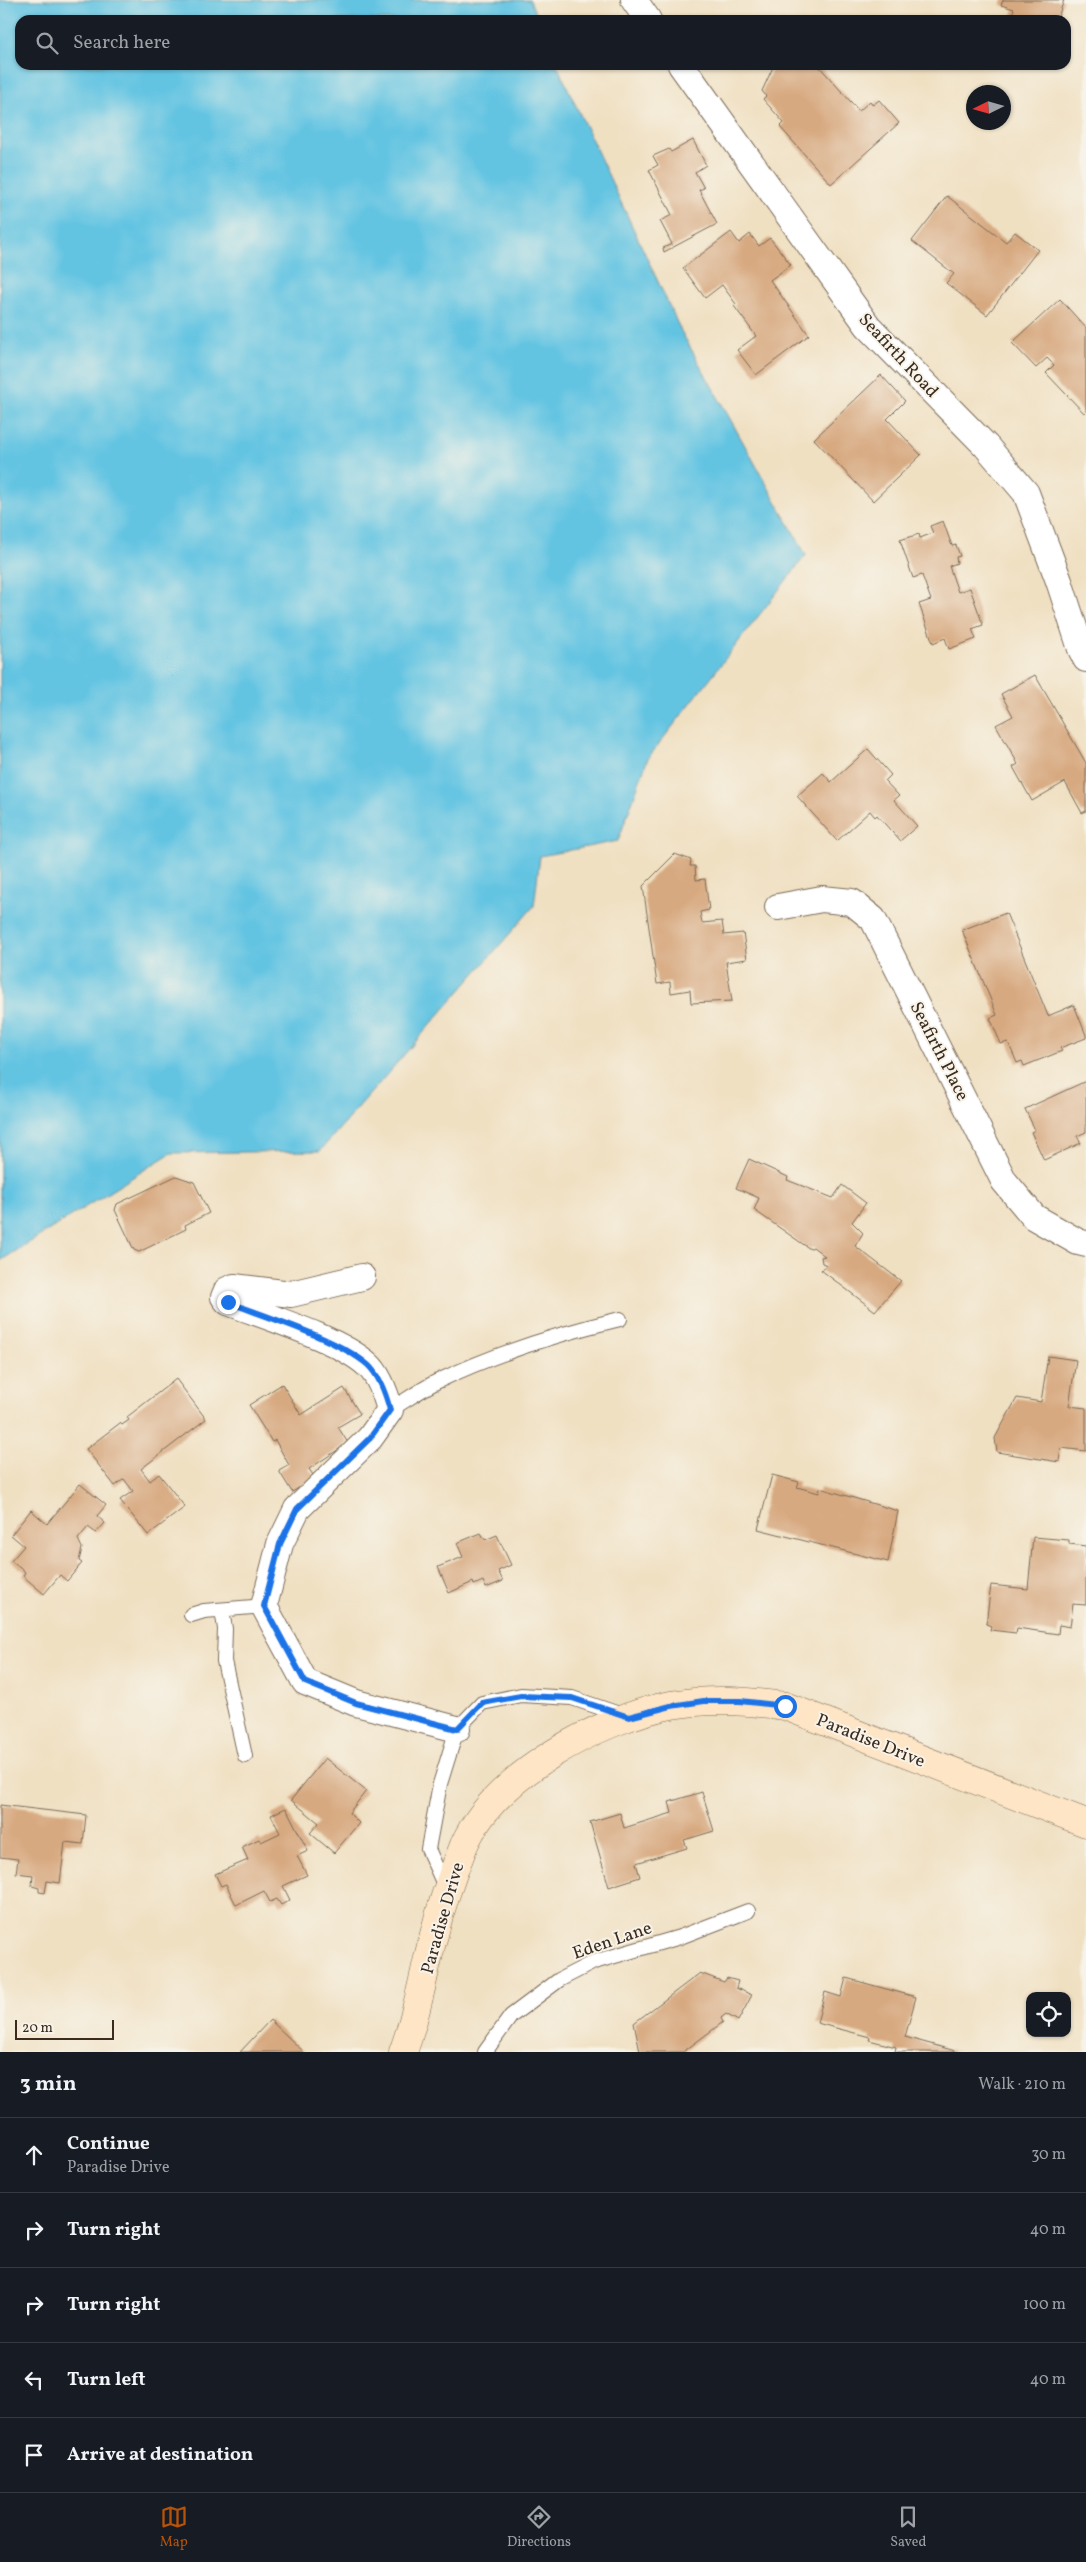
<!DOCTYPE html>
<meta charset="utf-8">
<style>
:root{--surface:#171b24;--page:#242831;--text:#f1f3f6;--muted:#9ea1a6;--line:#363941;--accent:#b45309}
body{margin:0;font-family:Vollkorn,serif;background:var(--page);color:var(--text)}
.controls{position:absolute;right:15px;bottom:15px;display:grid;overflow:hidden;border-radius:10px;box-shadow:0 1px 4px #0004}
.controls button{width:45px;height:45px;display:grid;place-items:center;padding:0;border:0;border-bottom:1px solid var(--line);background:var(--surface);color:var(--text);font:25px sans-serif}
.compass{position:absolute;left:966px;top:85px;width:45px;height:45px;border-radius:50%;background:var(--surface);box-shadow:0 1px 4px #0004;rotate:265deg}
.scale{position:absolute;left:15px;bottom:12px;width:99px;box-sizing:border-box;padding-left:5px;border:2px solid #3b2a1e;border-top:0;font-size:14px;line-height:18px;white-space:nowrap;color:#3b2a1e;-webkit-text-stroke:4px #f7f3e8;paint-order:stroke}
.stop{position:absolute;width:15px;height:15px;margin:-11px;border:4px solid #1a73e8;border-radius:50%;background:#fff}
.stop.end{background:#1a73e8;border-color:#fff;box-shadow:0 1px 5px #0008}
.list{margin:0;padding:0;list-style:none}
h2{display:flex;justify-content:space-between;align-items:center;height:65px;margin:0;padding:0 20px;font-size:21px}
h2 small{font-size:16px;font-weight:400;color:var(--muted)}
.list li{display:grid;grid-template-columns:32px 1fr auto;gap:15px;align-items:center;box-sizing:border-box;height:75px;padding:0 20px;border-top:1px solid var(--line)}
.list b{display:block;font-size:19px;white-space:nowrap}
.list p{margin:0;font-size:16px;white-space:nowrap;color:var(--muted)}
.list em{font-size:16px;font-style:normal;color:var(--muted)}
.icon{flex:none;width:28px;height:28px;fill:none;stroke:currentColor;stroke-width:2;stroke-linecap:round;stroke-linejoin:round}
.map{position:relative;flex:none;width:1086px;height:2052px;overflow:hidden}
.search{position:absolute;background:var(--surface);box-shadow:0 1px 4px #0004;left:15px;right:15px;top:15px;height:55px;display:flex;align-items:center;gap:12px;box-sizing:border-box;padding:0 18px;border-radius:15px;color:var(--muted);font-size:19px}
.sheet{height:440px;background:var(--surface)}
nav{display:flex;justify-content:space-around;align-items:center;box-sizing:border-box;height:70px;border-top:1px solid var(--line);background:var(--surface);font-size:14px;color:var(--muted)}
nav a{display:grid;justify-items:center;gap:2px}
nav .on{color:var(--accent)}
.map>svg:first-child{display:block}
.water{fill:#64c4e2;stroke:#507780}
.building{fill:#d7a980}
.lines{fill:none;stroke-linecap:round;stroke-linejoin:round}
.lane-casing{stroke:#7a6a57;stroke-width:16}
.street-casing{stroke:#7a6a57;stroke-width:28}
.secondary-casing{stroke:#7a6a57;stroke-width:29}
.lane{stroke:#fff;stroke-width:14}
.street{stroke:#fff;stroke-width:26}
.secondary{stroke:#fde5c5;stroke-width:28}
.route{stroke:#1a73e8;stroke-width:6}
.labels{text-anchor:middle;stroke-width:4;stroke-linejoin:round;paint-order:stroke}
.street-label{font-size:18px;fill:#3b2a1e;stroke:#f7f3e8}
</style>
<div class="map">
<svg width="1086" height="2052" viewBox="0 0 1086 2052">
<rect width="100%" height="100%" fill="#f7f3e8"/>
<filter id="ink" filterUnits="userSpaceOnUse"><feTurbulence type="fractalNoise" baseFrequency=".02" numOctaves="2"/><feDisplacementMap in="SourceGraphic" scale="10" xChannelSelector="R" yChannelSelector="G"/><feConvolveMatrix kernelMatrix="1 2 1 2 8 2 1 2 1" color-interpolation-filters="sRGB"/></filter>
<filter id="wash" filterUnits="userSpaceOnUse"><feTurbulence type="fractalNoise" baseFrequency=".0096" numOctaves="4" result="noise"/><feDisplacementMap in="SourceGraphic" scale="20" xChannelSelector="R" yChannelSelector="G"/><feGaussianBlur stdDeviation="1.12" result="paint"/><feColorMatrix in="noise" values="0 0 0 0 0 0 0 0 0 0 0 0 0 0 0 0 0 1.4 0 .05"/><feComposite in="paint" operator="in"/></filter>
<g filter="url(#wash)">
<rect width="100%" height="100%" fill="#f0e0c2"/>
<path class="water" d="M0,0H530L538,20H20V65H557L681,331L806,555L648,758L618,841L540,856L534,906L320,1151L171,1153L0,1261Z"/>
<g id="blocks">
<path class="building" d="M1003,0H1064L1057,20H1010L1014,9L1001,5Z
M774,65H818L859,111L870,101L873,105L879,100L899,123L831,184L780,127L784,123L763,99L766,96L762,91Z
M693,140L706,165L695,172L704,188L699,190L717,224L664,252L663,248L672,244L660,221L672,215L649,170L658,165L653,156L669,149L671,152Z
M947,196L1006,242L1015,232L1038,250L987,315L946,283L954,274L912,241Z
M731,232L739,243L750,234L759,246L770,238L791,265L770,280L809,335L756,375L737,350L756,336L734,306L736,304L722,285L705,298L683,268Z
M1060,299L1086,328V412L1084,413L1046,373L1054,365L1047,358L1036,368L1012,343Z
M881,375L905,401L887,419L921,455L873,501L814,439Z
M943,521L952,546L956,545L960,556L956,557L957,563L949,566L958,592L970,588L983,625L972,629L976,639L949,649L945,638L933,643L919,604L931,600L922,575L913,578L900,540L919,534L920,538L933,533L930,526Z
M1035,675L1086,763V811L1082,813L1065,782L1032,801L1013,767L1018,764L996,725L1013,716L1001,694Z
M868,749L891,775L885,781L899,796L894,800L917,826L900,841L877,815L875,817L870,811L837,841L797,796L823,773L831,782Z
M675,854L691,860L690,866H695L696,880L705,879L709,910L700,912L702,923L722,921L724,935L743,933L747,959L726,962L732,1001L691,1003L690,990L671,993L670,982L657,984L643,886Z
M1006,913L1048,1016L1074,1005L1086,1035V1038L1060,1048L1062,1051L1024,1066L1022,1061L1017,1063L1008,1042L1001,1044L990,1018L997,1015L962,930Z
M1086,1081V1132L1077,1136L1081,1143L1044,1160L1031,1132L1035,1130L1025,1109Z
M749,1159L788,1177L787,1180L833,1198L842,1185L866,1203L852,1222L863,1233L855,1246L901,1281L875,1311L821,1270L827,1265L822,1263L821,1257L825,1256L813,1247L810,1249L754,1210L759,1198L736,1188Z
M176,1176L194,1182L209,1213L185,1225L186,1229L139,1252L134,1250L115,1210L117,1204Z
M1048,1356L1076,1360L1069,1406L1086,1408V1451L1061,1448L1059,1462L997,1452L995,1438L1017,1398L1041,1402Z
M176,1379L206,1419L141,1469L150,1481L159,1474L185,1507L148,1535L120,1500L133,1491L124,1479L115,1486L86,1449L120,1423L122,1425L129,1420L127,1417Z
M282,1384L301,1415L344,1388L360,1414L338,1427L348,1443L309,1469L315,1478L292,1492L279,1471L289,1465L275,1440L272,1442L249,1405Z
M772,1475L799,1482L797,1487L819,1493L820,1488L898,1511L888,1562L758,1529Z
M80,1484L106,1505L97,1516L105,1523L96,1533L88,1527L78,1539L82,1548L79,1561L82,1563L67,1581L60,1575L44,1594L23,1576L25,1572L11,1561L24,1546L11,1535L31,1510L47,1524Z
M481,1533L485,1540L497,1535L511,1565L498,1571L503,1581L486,1588L483,1581L474,1585L473,1582L449,1593L438,1567L463,1557L457,1543Z
M1033,1537L1069,1540V1544L1086,1546V1605L1073,1604L1070,1627L1059,1625L1058,1634L1017,1628L1016,1633L990,1630L991,1626L986,1624L991,1585L1028,1589Z
M325,1758L366,1791L349,1813L359,1823L334,1853L310,1833L319,1823L291,1800Z
M702,1792L714,1831L684,1840L687,1848L636,1863L640,1877L609,1887L590,1822L620,1813L624,1828L672,1813L669,1802Z
M0,1805L86,1815L83,1844L65,1842L60,1883L47,1881L45,1893L39,1892V1888L32,1886L33,1875L16,1873L18,1859L0,1857Z
M286,1808L308,1851L297,1856L307,1875L283,1886L290,1900L281,1905L277,1899L270,1902L264,1891L236,1905L226,1884L221,1886L215,1874L248,1860L242,1847L259,1839L261,1842L280,1833L271,1815Z
M700,1973L724,1982L727,1978L738,1981L736,1988L752,1995L738,2021L726,2014L721,2018L723,2022L683,2052H640L634,2023Z
M846,1978L916,1997L905,2037L959,2052H895L896,2047L869,2040L870,2037L817,2023L825,1992L841,1997Z
M270,2020L304,2052H240Z"/>
</g>
</g>
<g filter="url(#ink)">
<use href="#blocks" fill-opacity="0" stroke="#7a6a57" stroke-width="1"/>
<g class="lines">
<g class="lane-casing">
<path id="lane" d="M390,1410C405,1401 420,1390 436,1382C494,1354 557,1334 620,1319
M222,1610L225,1629L224,1661L245,1756
M191,1615L204,1611L264,1606
M446,1889L428,1849L440,1784L457,1729L482,1703L521,1695L572,1698L625,1716
M485,2052L511,2016L559,1980L594,1962L680,1937L748,1911"/>
</g>
<g class="street-casing">
<path id="street" d="M634,0L648,20
M681,65L868,326L986,446L1026,493L1059,581L1081,649L1086,659
M778,907L822,899L852,902L873,919L1004,1181L1034,1217L1078,1242L1086,1244
M362,1277L291,1294L234,1287L227,1290L224,1297L228,1302C267,1317 339,1339 368,1365C380,1376 386,1395 390,1410L370,1438L297,1509L280,1544L264,1606L305,1682L356,1703L457,1729"/>
</g>
<g class="secondary-casing">
<path id="secondary" d="M403,2052C417,2015 422,1980 432,1942C440,1909 451,1877 464,1845C495,1775 599,1719 671,1705C710,1698 747,1701 785,1706L1086,1823"/>
</g>
<use href="#lane" class="lane"/>
<use href="#street" class="street"/>
<use href="#secondary" class="secondary"/>
</g>
</g>
<g class="lines" filter="url(#ink)">
<path class="route" d="M228,1302C267,1317 338,1339 368,1365C380,1376 386,1395 390,1410L370,1438L297,1509L280,1544L264,1606L305,1682L356,1703L457,1729L482,1703L521,1696L572,1698L629,1717L671,1706L704,1701H740L785,1706"/>
</g>
<g class="labels">
<g class="street-label">
<text transform="translate(899 355) rotate(47)" y="6">Seafirth Road</text>
<text transform="translate(940 1051) rotate(63)" y="6">Seafirth Place</text>
<text transform="translate(871 1740) rotate(22)" y="6">Paradise Drive</text>
<text transform="translate(442 1918) rotate(-74)" y="6">Paradise Drive</text>
<text transform="translate(612 1940) rotate(-19)" y="6">Eden Lane</text>
</g>
</g>
</svg>
<div class="controls">
<button><svg class="icon" aria-label="locate" viewBox="0 0 24 24"><circle cx="12" cy="12" r="6"/><path d="M12 2v4M12 18v4M2 12h4M18 12h4"/></svg></button>
</div>
<svg class="compass" viewBox="-18 -18 36 36"><path d="M0-13l5 13h-10z" fill="#e53935"/><path d="M0 13l5-13h-10z" fill="#9ea1a6"/></svg>
<div class="scale">20 m</div>
<div class="stop" style="left:785px;top:1706px"></div>
<div class="stop end" style="left:228px;top:1302px"></div>
<div class="search"><svg class="icon" aria-label="search" viewBox="0 0 24 24"><circle cx="10" cy="10" r="6"/><path d="M15 15l6 6"/></svg>Search here</div>
</div>
<section class="sheet">
<h2>3 min<small>Walk · 210 m</small></h2>
<ul class="list">
<li><svg class="icon" aria-label="ahead" viewBox="0 0 24 24"><path d="M12 20V5M6 11l6-6 6 6"/></svg><div><b>Continue</b><p>Paradise Drive</p></div><em>30 m</em></li>
<li><svg class="icon" aria-label="right" viewBox="0 0 24 24"><path d="M7 20v-9h11M14 6l5 5-5 5"/></svg><div><b>Turn right</b></div><em>40 m</em></li>
<li><svg class="icon" aria-label="right" viewBox="0 0 24 24"><path d="M7 20v-9h11M14 6l5 5-5 5"/></svg><div><b>Turn right</b></div><em>100 m</em></li>
<li><svg class="icon" aria-label="left" viewBox="0 0 24 24"><path d="M17 20v-9H6M10 6l-5 5 5 5"/></svg><div><b>Turn left</b></div><em>40 m</em></li>
<li><svg class="icon" aria-label="arrive" viewBox="0 0 24 24"><path d="M6 21V4h12l-3 4 3 4H6"/></svg><div><b>Arrive at destination</b></div></li>
</ul>
</section>
<nav>
<a class="on"><svg class="icon" aria-label="map" viewBox="0 0 24 24"><path d="M3 6l6-2 6 2 6-2v14l-6 2-6-2-6 2zM9 4v14M15 6v14"/></svg>Map</a>
<a><svg class="icon" aria-label="directions" viewBox="0 0 24 24"><path d="M12 3l9 9-9 9-9-9zM9 14v-3h6M13 9l2 2-2 2"/></svg>Directions</a>
<a><svg class="icon" aria-label="saved" viewBox="0 0 24 24"><path d="M7 4h10v16l-5-4-5 4z"/></svg>Saved</a>
</nav>
